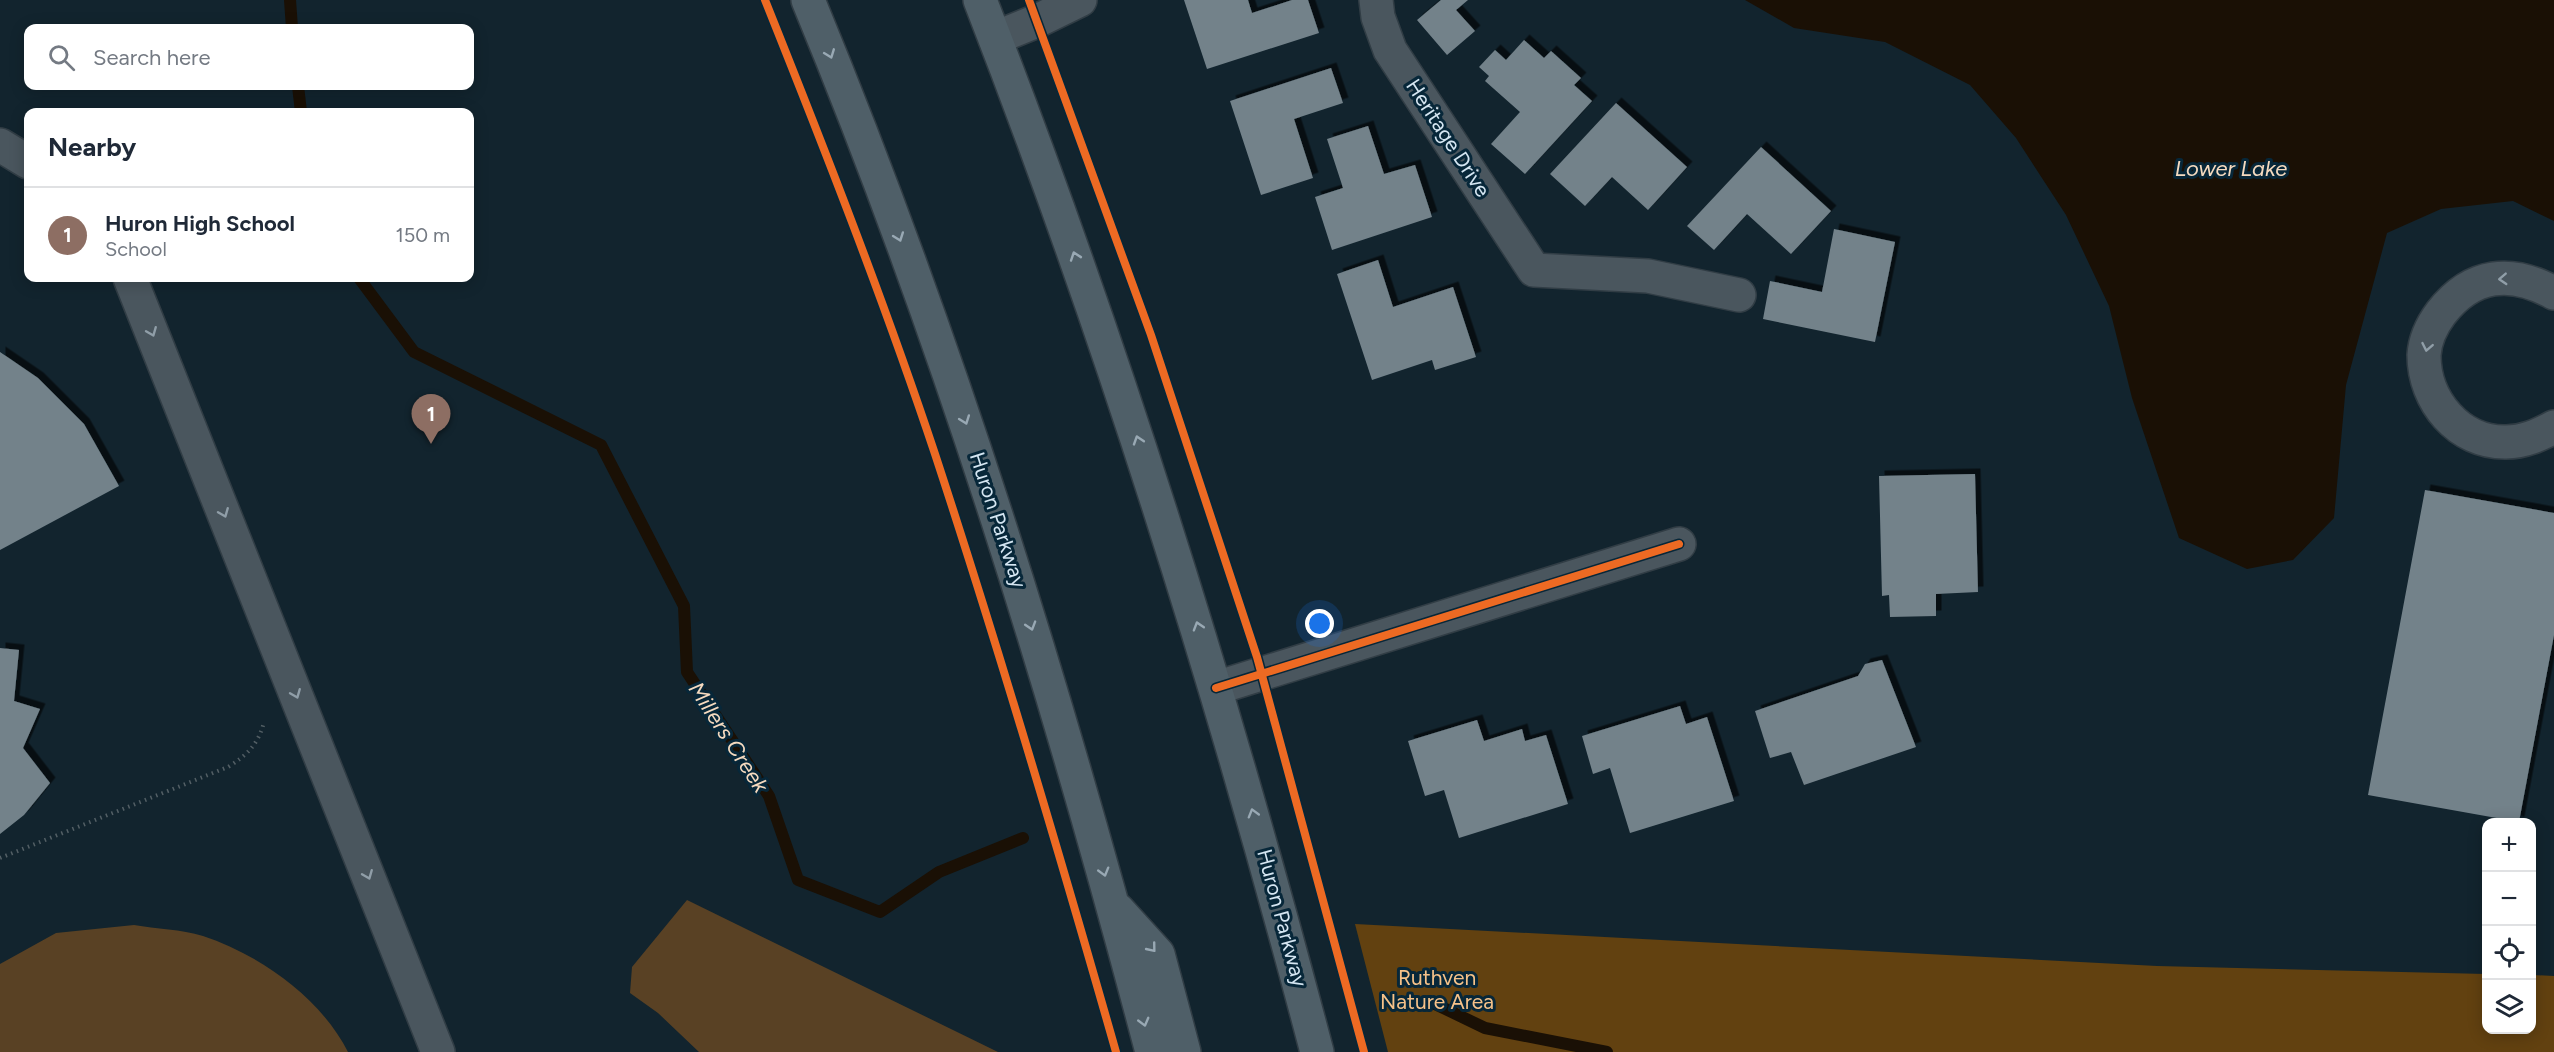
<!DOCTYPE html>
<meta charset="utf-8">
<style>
:root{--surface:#fff;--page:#f2f2f3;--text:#1f2937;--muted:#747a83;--line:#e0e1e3;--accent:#2563eb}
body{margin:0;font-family:Figtree,sans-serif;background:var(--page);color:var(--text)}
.controls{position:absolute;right:18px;bottom:18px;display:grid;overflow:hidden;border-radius:12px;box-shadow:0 3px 15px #0003}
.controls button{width:54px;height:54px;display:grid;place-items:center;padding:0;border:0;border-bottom:2px solid var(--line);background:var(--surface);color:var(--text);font:30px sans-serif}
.you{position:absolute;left:1320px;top:624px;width:21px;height:21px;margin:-15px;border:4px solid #fff;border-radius:50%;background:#1a73e8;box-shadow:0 0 0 9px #1a73e833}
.badge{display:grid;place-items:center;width:39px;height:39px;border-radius:50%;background:var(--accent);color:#fff;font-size:20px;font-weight:700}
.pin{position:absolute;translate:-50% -50px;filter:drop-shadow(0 2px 3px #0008)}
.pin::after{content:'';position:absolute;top:32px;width:21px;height:18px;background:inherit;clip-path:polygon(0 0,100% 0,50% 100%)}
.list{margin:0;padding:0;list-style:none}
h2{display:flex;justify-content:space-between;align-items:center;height:78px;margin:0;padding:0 24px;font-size:26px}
h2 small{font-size:20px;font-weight:400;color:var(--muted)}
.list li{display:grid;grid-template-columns:39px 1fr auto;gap:18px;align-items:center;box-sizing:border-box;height:96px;padding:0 24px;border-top:2px solid var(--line)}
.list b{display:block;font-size:22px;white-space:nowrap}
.list p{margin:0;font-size:20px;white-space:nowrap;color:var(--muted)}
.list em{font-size:20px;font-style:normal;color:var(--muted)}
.icon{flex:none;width:33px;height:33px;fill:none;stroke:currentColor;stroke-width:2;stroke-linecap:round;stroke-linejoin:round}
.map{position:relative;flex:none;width:2554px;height:1052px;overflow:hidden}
.search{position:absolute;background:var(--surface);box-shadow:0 3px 15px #0003;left:24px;top:24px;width:450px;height:66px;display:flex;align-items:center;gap:15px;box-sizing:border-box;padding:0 21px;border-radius:12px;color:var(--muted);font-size:22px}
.panel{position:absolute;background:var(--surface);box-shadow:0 3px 15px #0003;left:24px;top:108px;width:450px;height:174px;border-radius:12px}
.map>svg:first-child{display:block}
.green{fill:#594124}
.forest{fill:#624110}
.water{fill:#1a1005}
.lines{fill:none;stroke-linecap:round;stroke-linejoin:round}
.stream{stroke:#1a1005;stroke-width:12}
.building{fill:#73828a;filter:url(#shadow)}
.minor-casing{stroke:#313d45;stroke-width:36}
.major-casing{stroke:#313d45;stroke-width:36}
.path{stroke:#535f65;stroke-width:4;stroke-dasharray:1.5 4.5;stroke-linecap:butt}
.minor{stroke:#4a565e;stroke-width:33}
.major{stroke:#4f5f68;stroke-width:33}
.cycleway-casing{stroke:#072739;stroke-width:11}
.cycleway{stroke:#ed6a23;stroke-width:8}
.oneway{stroke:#99a9b4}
.oneway2{stroke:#909ea8}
.labels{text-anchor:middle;stroke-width:6;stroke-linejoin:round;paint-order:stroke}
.street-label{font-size:21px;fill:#d5e6f2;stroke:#072739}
.park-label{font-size:21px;fill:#f6c289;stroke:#072739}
.water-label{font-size:22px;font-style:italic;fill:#f5dabf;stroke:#072739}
</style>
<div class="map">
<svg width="2554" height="1052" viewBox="0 0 2554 1052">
<defs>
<filter id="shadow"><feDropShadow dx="5.5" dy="-5.5" stdDeviation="0" flood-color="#0009"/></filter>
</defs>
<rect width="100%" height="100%" fill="#12242e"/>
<path class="green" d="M687,900L998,1052H699L658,1013L630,993L632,967Z
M134,925C156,929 181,929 203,936C260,955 320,997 348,1052H0V964L56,933Z"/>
<path class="forest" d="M1355,924L2157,966L2486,974V1030H2532V975L2554,976V1052H1388Z"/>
<path class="water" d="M1745,0H2554V221L2513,201L2441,209L2387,233L2346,385L2334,518L2293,560L2247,569L2179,538L2132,398L2109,306L2066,215L2016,138L1970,85L1885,42L1794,28Z"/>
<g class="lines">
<path class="stream" d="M290,0L292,28
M298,86L301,112
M359,278L414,352L601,445L684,606L687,672L769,796L798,880L880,912L939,872L1023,838
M1431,1002L1485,1028L1607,1052"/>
</g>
<path class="building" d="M1184,0H1248L1252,13L1292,0H1308L1319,33L1207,69Z
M1441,0H1468L1456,10L1475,31L1447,55L1417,20Z
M1524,40L1544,58L1551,51L1581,78L1574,85L1592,101L1525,174L1491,144L1520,112L1485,81L1489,76L1479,67L1495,50L1506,60Z
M1331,68L1343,103L1294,119L1313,178L1261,195L1230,101Z
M1616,103L1687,167L1648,210L1612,177L1585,206L1550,174Z
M1368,126L1384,174L1415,165L1432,217L1332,250L1315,197L1343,188L1327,139Z
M1761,147L1831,211L1791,254L1747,214L1714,250L1687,226Z
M1834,229L1895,242L1875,342L1763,319L1770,281L1822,292Z
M1378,260L1393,307L1453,287L1476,357L1435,370L1432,360L1372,380L1337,274Z
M0,352L38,378L84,424L119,486L0,550Z
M1975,474L1978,592L1936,594V616L1890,617L1889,595L1882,596L1879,476Z
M2425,490L2554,513V635L2519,822L2368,795Z
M0,648L19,650L14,701L40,709L23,748L50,783L24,815L0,834Z
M1882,660L1916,747L1804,785L1791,752L1770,758L1755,711L1858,676L1865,664Z
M1680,706L1686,724L1707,717L1734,801L1630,833L1610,768L1593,774L1582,736Z
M1477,720L1484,741L1522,729L1525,741L1546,735L1568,804L1459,838L1444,790L1425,796L1408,741Z"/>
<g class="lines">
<g class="minor-casing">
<path id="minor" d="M1376,0L1378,17L1390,50L1534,270L1648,276L1739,295
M995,38L1037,21L1080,0
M0,145L28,162
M130,278L438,1052
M2554,293C2511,269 2472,273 2441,313C2432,325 2425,340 2424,355C2424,401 2459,443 2506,442C2524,442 2539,435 2554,427
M1216,688L1679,544"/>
</g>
<g class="major-casing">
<path id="major" d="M808,0C949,341 1058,695 1152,1052
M980,0C1114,344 1223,695 1317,1052
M1118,910L1158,954L1184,1052"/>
</g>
<path class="path" d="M0,858L228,767C247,755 258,745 264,722"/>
<use href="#minor" class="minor"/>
<use href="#major" class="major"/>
<g class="cycleway-casing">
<path id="cycleway" d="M765,0C825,150 884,301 935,454C1000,652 1059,852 1116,1052
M1029,0L1151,335L1257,657L1364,1052
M1216,688L1679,544"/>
</g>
<use href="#cycleway" class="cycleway"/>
</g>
<defs><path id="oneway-chevron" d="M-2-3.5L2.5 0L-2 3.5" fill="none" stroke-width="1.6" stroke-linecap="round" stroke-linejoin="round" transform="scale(1.5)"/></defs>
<g class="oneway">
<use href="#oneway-chevron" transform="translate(830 54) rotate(69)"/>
<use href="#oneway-chevron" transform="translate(899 237) rotate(70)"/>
<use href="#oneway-chevron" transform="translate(1075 256) rotate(-109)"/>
<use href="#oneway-chevron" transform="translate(965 420) rotate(70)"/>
<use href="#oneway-chevron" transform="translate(1138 440) rotate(-108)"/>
<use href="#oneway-chevron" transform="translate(1031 626) rotate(73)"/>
<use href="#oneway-chevron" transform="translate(1198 626) rotate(-107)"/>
<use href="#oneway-chevron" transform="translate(1253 813) rotate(-106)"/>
<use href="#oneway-chevron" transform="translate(1104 872) rotate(74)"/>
<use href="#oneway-chevron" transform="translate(1152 948) rotate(51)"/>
<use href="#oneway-chevron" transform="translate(1144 1022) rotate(75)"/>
</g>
<g class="oneway2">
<use href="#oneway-chevron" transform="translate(2503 279) rotate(177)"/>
<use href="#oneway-chevron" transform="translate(152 332) rotate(68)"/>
<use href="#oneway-chevron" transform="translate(2427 347) rotate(101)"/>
<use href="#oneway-chevron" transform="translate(224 513) rotate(68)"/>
<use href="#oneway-chevron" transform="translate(296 694) rotate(68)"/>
<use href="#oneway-chevron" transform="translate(368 875) rotate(68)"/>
</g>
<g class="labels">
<g class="street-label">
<text transform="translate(1448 138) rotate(57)" y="7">Heritage Drive</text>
<text transform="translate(998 520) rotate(72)" y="7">Huron Parkway</text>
<text transform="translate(1282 918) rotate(75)" y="7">Huron Parkway</text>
</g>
<g class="park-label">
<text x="1437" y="985">Ruthven<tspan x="1437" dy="24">Nature Area</tspan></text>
</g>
<g class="water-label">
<text x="2231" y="176">Lower Lake</text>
<text transform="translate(729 737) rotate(57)" y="8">Millers Creek</text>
</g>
</g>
</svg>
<div class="controls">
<button>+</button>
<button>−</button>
<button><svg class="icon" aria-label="locate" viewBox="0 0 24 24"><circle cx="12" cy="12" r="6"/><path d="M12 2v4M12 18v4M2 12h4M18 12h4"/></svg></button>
<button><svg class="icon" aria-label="layers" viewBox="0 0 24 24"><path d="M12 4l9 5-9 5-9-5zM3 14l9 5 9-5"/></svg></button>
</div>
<div class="you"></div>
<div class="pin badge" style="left:431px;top:444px;background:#8d6e63">1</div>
<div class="search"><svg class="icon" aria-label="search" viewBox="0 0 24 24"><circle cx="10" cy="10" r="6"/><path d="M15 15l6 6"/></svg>Search here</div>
<section class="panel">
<h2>Nearby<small></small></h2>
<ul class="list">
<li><span class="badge" style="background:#8d6e63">1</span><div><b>Huron High School</b><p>School</p></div><em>150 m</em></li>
</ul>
</section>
</div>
